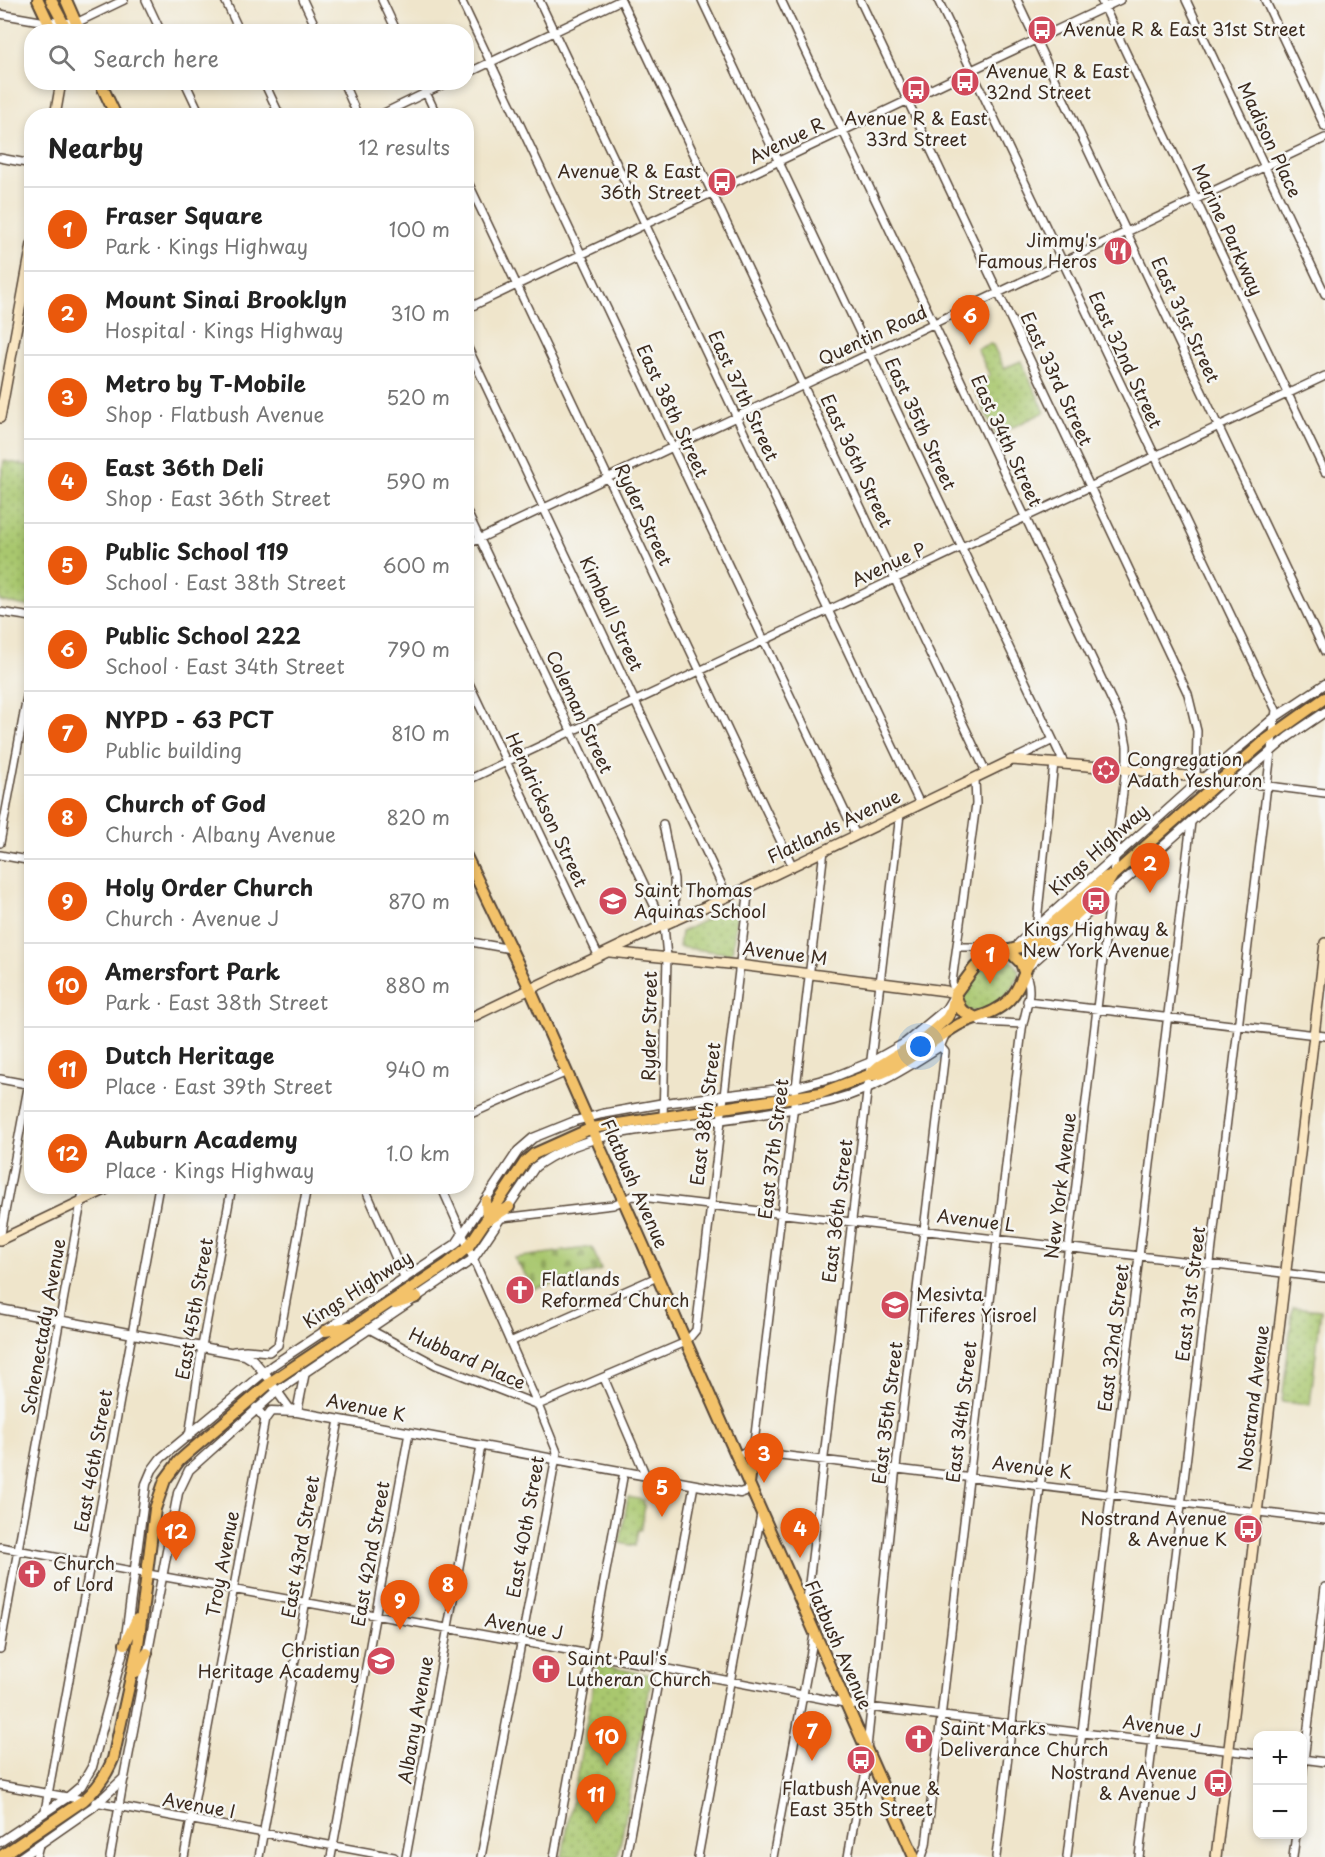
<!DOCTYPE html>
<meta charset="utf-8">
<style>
:root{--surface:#fff;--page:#f6f6f6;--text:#222;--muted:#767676;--line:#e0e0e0;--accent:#ea580c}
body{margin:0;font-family:"Playpen Sans",sans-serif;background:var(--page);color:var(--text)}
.controls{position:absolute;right:18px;bottom:18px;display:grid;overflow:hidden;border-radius:12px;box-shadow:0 3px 9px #0003}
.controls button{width:54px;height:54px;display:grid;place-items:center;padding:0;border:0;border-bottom:2px solid var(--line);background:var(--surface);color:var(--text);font:30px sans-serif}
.you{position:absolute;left:921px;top:1047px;width:21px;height:21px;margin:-15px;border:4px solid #fff;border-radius:50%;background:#1a73e8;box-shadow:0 0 0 9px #1a73e833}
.badge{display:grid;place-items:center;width:39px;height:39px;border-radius:50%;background:var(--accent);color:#fff;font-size:20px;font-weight:700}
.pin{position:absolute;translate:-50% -50px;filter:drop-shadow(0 2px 3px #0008)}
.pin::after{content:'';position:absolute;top:32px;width:21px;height:18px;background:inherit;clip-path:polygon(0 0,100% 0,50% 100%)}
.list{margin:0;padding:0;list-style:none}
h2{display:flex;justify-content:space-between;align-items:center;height:78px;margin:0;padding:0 24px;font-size:26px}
h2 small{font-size:20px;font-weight:400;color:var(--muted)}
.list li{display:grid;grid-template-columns:39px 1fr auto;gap:18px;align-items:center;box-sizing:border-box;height:84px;padding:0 24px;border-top:2px solid var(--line)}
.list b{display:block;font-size:22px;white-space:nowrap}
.list p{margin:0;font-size:20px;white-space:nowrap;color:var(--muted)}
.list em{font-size:20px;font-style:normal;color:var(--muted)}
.icon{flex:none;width:33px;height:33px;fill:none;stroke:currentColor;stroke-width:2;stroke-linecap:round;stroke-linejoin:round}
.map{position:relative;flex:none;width:1325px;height:1857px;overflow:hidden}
.search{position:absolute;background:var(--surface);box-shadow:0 3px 9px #0003;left:24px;top:24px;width:450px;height:66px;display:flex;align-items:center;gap:15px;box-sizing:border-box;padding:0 21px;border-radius:24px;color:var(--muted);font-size:22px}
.panel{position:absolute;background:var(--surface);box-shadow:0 3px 9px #0003;left:24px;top:108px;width:450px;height:1086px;border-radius:24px}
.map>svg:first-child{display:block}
.cemetery{fill:url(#cemetery-stones);stroke:#727846;stroke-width:1.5}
.park{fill:url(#park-dots);stroke:#727846;stroke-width:1.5}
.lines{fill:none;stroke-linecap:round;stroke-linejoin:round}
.minor-casing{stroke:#564638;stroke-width:10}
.tertiary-casing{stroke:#564638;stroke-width:11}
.secondary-casing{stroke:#564638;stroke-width:12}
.primary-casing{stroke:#564638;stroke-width:14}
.minor{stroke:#fff;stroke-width:7}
.tertiary{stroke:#fff;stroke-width:8}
.secondary{stroke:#fae7c3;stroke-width:9}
.primary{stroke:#f3c26a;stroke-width:10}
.labels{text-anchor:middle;stroke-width:5;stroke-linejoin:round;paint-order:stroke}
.poi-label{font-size:18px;fill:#3b2a1e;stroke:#f6f6f2;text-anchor:start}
.street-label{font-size:18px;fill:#3b2a1e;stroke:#f6f6f2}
</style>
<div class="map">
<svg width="1325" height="1857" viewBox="0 0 1325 1857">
<defs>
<pattern id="cemetery-stones" width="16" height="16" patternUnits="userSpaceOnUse" patternTransform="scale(1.5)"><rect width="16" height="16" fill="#a9c76e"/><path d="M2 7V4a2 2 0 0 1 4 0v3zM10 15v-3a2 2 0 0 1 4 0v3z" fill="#8ba25a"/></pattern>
<pattern id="park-dots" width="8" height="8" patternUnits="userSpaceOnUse" patternTransform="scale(1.5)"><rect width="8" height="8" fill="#a9c76e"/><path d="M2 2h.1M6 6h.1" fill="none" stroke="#8ba25a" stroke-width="1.8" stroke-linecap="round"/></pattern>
</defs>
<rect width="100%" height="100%" fill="#f6f6f2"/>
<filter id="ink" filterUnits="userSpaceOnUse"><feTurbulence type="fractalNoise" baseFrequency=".0167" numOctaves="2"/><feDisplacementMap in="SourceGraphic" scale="12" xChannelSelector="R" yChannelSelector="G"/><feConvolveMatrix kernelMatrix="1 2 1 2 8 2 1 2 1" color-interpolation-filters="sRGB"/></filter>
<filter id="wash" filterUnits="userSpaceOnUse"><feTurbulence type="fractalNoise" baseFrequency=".008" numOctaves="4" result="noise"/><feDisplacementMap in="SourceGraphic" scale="24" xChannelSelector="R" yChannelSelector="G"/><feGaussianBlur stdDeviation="1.35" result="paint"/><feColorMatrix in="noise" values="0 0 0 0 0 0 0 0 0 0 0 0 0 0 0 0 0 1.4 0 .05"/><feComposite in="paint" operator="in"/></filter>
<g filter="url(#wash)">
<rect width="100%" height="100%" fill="#efe5cb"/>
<path class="cemetery" d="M592,1247L601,1270L535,1289L514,1258Z"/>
<path class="park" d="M990,344L993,345L1004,368L1021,361L1045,412L996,435L972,384L990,376L977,349Z
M4,461L31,466V607L0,601V485Z
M738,903L732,954L679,947L681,932Z
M1004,957H1009L1019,969C1017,992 991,1014 968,1011L961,1002C963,980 984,962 1004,957Z
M1293,1307L1321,1310L1310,1405L1282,1402Z
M628,1497L644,1500L643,1504L645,1505L641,1530H638L635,1546L620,1543Z
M597,1665L652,1675L618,1857H562Z"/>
</g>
<g filter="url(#ink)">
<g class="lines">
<g class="minor-casing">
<path id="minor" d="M146,0L161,32
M225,0L240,32
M303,0L318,32
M382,0L397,32
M461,0L856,835
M539,0L920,804
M621,0L986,772
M702,0L1064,763
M781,0L1123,724L1127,746V759L1113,874
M860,0L1188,694L1197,731L1196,778
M938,0L1276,710L1139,1857
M1017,0L1325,652
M1101,0L1325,472
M1186,0L1325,294
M1265,0L1325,127
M0,14L40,21L76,23L124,0
M466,74L621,0
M185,82L201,116
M264,82L280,116
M343,82L358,116
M421,82L437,116
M378,116L448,82
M0,158L32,164
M466,178L792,865
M466,309L1120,0
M466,344L727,896
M466,510L664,926L667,957L663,1120
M466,545L1325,138
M0,612L32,617
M466,677L599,957
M1012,760L1053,740
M1221,780L1325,793
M466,781L1325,376
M663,824L674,879L675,921
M0,843L32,670
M0,855L32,861
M1039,927L1037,921L1054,763
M466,941L511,949
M958,947H999L1008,950
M955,994L952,982L976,804L975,779
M1027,1001L1325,1036
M976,1018L981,1022L1023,1024
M0,1079L32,1085
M466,1116L567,1072
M364,1186L405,1279
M441,1186L538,1405L557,1452L481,1857
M502,1218L613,1205L633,1196L1325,1278
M0,1239L32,1066
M369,1329L436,1365L538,1405L686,1342L696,1330L749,887
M510,1342L657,1277
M234,1351L246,1350L269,1352L278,1345L307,1186
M604,1378L646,1476
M189,1437L202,1346L232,1186
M753,1452L824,850
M737,1456L746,1451L1325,1520
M0,1547L584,1653L860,1706L1258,1754
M806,1609L900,814
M0,1649L84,1186
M867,1748L895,1476L945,1052L940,1046
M1302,1759L1325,1762
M1302,1777L1325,1587
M0,1785L84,1800
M95,1802L394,1857
M45,1811L159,1186
M36,1857L39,1845
M110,1857L124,1778
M184,1857L265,1419
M259,1857L339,1420
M331,1857L409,1433
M406,1857L481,1446
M554,1857L624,1472
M626,1857L694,1485
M698,1857L761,1514
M773,1857L814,1635
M848,1857L856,1811L870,1758
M922,1857L926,1845L1022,1029C1025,1011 1035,988 1024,972
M996,1857L1111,891
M1067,1857L1191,822
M1293,1857L1296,1834"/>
</g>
<g class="tertiary-casing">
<path id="tertiary" d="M1019,943L1194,786L1274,718L1325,684
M1030,965L1235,782L1288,737L1325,712
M0,1309L245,1355L253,1360L267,1376
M274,1387L289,1408L297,1412L740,1493L751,1489
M256,1408L265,1419L271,1411L296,1412
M297,1412L305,1372
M0,1842L68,1797L81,1786L92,1767L125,1644L146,1484L152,1470L161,1458L273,1365L456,1244L518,1151L533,1138L575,1121L602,1114L664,1103L796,1087L834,1077L871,1062L905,1043L946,1009L952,999
M21,1857L93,1807L124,1778L178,1493L189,1470L276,1392L473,1259L535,1167C583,1131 651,1129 709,1121C745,1117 781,1111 817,1104C861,1096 899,1073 936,1049L940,1046L946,1032"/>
</g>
<g class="secondary-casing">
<path id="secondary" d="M55,116L61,82
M0,418L32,244
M610,952L739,965L946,991L955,994
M466,1020L655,929L749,887L1012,760L1125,769L1221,780
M0,1240L113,1186
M1216,1857L1325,943"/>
</g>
<g class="primary-casing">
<path id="primary" d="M38,0L53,32
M51,0L68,32
M66,0L80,32
M100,82L116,116
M466,856L530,989L914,1857
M1008,950L1021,963L1024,972
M955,994L961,1010L976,1018
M870,1075C891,1078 938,1035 960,1024C978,1016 995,1014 1009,1000C1023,986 1024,967 1035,952L1105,888L1113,875L1266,740L1325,698
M486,1201L487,1220
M490,1219L509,1207
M395,1304L417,1297
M325,1331L350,1327
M749,1484L753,1452
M125,1644L137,1619
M136,1672L147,1653
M0,1857L84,1800C98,1788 106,1776 113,1759L138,1645L155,1509L165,1480L179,1461L188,1453L271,1382L446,1265L468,1247L525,1162L534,1154L592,1128L821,1093L869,1075L879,1066L924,1038L947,1018L952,1009L955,994L975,967L992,955L1024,946L1033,940L1106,877L1113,875"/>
</g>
<use href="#minor" class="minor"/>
<use href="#tertiary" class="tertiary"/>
<use href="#secondary" class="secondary"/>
<use href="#primary" class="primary"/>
</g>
</g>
<defs>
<g id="bus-disc" transform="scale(1.5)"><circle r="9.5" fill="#d1495b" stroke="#f6f6f2"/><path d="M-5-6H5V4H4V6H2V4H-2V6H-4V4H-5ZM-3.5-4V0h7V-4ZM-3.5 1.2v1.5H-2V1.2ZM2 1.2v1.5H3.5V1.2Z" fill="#fff"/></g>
<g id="restaurant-disc" transform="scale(1.5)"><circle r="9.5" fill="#d1495b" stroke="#f6f6f2"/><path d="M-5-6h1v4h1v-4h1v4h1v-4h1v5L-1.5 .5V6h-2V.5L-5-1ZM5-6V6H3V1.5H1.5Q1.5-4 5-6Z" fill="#fff"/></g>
<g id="synagogue-disc" transform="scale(1.5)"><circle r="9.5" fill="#d1495b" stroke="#f6f6f2"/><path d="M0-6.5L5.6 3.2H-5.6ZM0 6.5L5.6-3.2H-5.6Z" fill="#fff"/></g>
<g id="school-disc" transform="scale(1.5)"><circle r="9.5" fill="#d1495b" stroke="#f6f6f2"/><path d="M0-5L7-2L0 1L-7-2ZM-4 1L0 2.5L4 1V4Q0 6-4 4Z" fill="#fff"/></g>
<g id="church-disc" transform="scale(1.5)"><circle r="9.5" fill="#d1495b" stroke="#f6f6f2"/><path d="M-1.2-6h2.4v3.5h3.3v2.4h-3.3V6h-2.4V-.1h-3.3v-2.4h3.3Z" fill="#fff"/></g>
</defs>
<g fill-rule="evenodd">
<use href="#bus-disc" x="1042" y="30"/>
<use href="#bus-disc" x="965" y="82"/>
<use href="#bus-disc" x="916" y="90"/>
<use href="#bus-disc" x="722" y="182"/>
<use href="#restaurant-disc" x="1118" y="251"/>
<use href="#synagogue-disc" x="1106" y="770"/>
<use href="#school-disc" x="613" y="901"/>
<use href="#bus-disc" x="1096" y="901"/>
<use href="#church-disc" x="520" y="1290"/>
<use href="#school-disc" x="895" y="1305"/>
<use href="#bus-disc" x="1248" y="1529"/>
<use href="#church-disc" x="32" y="1574"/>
<use href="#school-disc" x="381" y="1661"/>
<use href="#church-disc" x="546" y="1669"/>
<use href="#church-disc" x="919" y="1739"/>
<use href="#bus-disc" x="861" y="1760"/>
<use href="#bus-disc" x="1218" y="1783"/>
</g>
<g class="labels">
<g class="poi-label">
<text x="1063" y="36">Avenue R &amp; East 31st Street</text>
<text x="986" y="78">Avenue R &amp; East<tspan x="986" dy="21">32nd Street</tspan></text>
<text x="916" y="125" text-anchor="middle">Avenue R &amp; East<tspan x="916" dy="21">33rd Street</tspan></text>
<text x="701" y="178" text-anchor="end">Avenue R &amp; East<tspan x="701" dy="21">36th Street</tspan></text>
<text x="1097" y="247" text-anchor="end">Jimmy's<tspan x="1097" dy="21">Famous Heros</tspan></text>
<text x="1127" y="766">Congregation<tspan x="1127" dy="21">Adath Yeshuron</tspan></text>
<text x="634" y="897">Saint Thomas<tspan x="634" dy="21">Aquinas School</tspan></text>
<text x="1096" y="936" text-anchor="middle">Kings Highway &amp;<tspan x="1096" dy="21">New York Avenue</tspan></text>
<text x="541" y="1286">Flatlands<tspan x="541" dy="21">Reformed Church</tspan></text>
<text x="916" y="1301">Mesivta<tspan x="916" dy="21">Tiferes Yisroel</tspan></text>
<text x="1227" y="1525" text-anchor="end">Nostrand Avenue<tspan x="1227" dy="21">&amp; Avenue K</tspan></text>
<text x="53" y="1570">Church<tspan x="53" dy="21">of Lord</tspan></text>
<text x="360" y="1657" text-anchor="end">Christian<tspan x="360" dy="21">Heritage Academy</tspan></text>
<text x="567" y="1665">Saint Paul's<tspan x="567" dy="21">Lutheran Church</tspan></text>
<text x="940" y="1735">Saint Marks<tspan x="940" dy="21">Deliverance Church</tspan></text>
<text x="1197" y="1779" text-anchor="end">Nostrand Avenue<tspan x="1197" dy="21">&amp; Avenue J</tspan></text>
<text x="861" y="1795" text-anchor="middle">Flatbush Avenue &amp;<tspan x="861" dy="21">East 35th Street</tspan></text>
</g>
<g class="street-label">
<text transform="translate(1269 140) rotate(65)" y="6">Madison Place</text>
<text transform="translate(787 141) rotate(-26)" y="6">Avenue R</text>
<text transform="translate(1227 230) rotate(65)" y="6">Marine Parkway</text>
<text transform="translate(1185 320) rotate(65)" y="6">East 31st Street</text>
<text transform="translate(873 336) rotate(-25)" y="6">Quentin Road</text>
<text transform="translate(1125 360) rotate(65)" y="6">East 32nd Street</text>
<text transform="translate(1056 379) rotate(65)" y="6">East 33rd Street</text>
<text transform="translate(743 396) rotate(65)" y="6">East 37th Street</text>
<text transform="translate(672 411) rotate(65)" y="6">East 38th Street</text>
<text transform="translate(920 424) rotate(65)" y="6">East 35th Street</text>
<text transform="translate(1006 441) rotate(65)" y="6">East 34th Street</text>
<text transform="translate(856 461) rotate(65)" y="6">East 36th Street</text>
<text transform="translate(643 515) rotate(65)" y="6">Ryder Street</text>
<text transform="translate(889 565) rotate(-25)" y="6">Avenue P</text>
<text transform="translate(611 614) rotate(65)" y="6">Kimball Street</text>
<text transform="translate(579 712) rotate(65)" y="6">Coleman Street</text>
<text transform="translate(546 810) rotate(65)" y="6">Hendrickson Street</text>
<text transform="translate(834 827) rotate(-26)" y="6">Flatlands Avenue</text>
<text transform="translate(1099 850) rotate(-42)" y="6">Kings Highway</text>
<text transform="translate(785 954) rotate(7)" y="6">Avenue M</text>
<text transform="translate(650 1026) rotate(-89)" y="6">Ryder Street</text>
<text transform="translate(706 1114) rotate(-83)" y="6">East 38th Street</text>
<text transform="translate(774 1149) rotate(-83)" y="6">East 37th Street</text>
<text transform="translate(634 1184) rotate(66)" y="6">Flatbush Avenue</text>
<text transform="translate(1061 1186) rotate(-83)" y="6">New York Avenue</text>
<text transform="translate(838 1211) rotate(-83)" y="6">East 36th Street</text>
<text transform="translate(976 1221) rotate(7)" y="6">Avenue L</text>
<text transform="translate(358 1290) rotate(-33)" y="6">Kings Highway</text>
<text transform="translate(1191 1294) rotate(-83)" y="6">East 31st Street</text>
<text transform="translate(195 1309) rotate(-80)" y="6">East 45th Street</text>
<text transform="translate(44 1327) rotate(-80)" y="6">Schenectady Avenue</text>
<text transform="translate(1114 1338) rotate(-83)" y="6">East 32nd Street</text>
<text transform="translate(467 1359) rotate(24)" y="6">Hubbard Place</text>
<text transform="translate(1254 1398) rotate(-83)" y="6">Nostrand Avenue</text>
<text transform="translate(366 1408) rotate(11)" y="6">Avenue K</text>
<text transform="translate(962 1412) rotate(-83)" y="6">East 34th Street</text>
<text transform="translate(888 1413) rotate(-83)" y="6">East 35th Street</text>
<text transform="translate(94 1461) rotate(-80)" y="6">East 46th Street</text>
<text transform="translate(1032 1468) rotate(7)" y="6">Avenue K</text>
<text transform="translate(526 1527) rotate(-80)" y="6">East 40th Street</text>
<text transform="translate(301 1547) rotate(-80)" y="6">East 43rd Street</text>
<text transform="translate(371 1554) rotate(-80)" y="6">East 42nd Street</text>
<text transform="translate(223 1564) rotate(-79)" y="6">Troy Avenue</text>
<text transform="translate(524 1627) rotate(10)" y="6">Avenue J</text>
<text transform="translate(838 1645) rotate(66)" y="6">Flatbush Avenue</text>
<text transform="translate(416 1720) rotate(-80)" y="6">Albany Avenue</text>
<text transform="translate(1162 1727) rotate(7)" y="6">Avenue J</text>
<text transform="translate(199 1806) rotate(10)" y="6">Avenue I</text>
</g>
</g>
</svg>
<div class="controls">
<button>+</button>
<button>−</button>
</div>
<div class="you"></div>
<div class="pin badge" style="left:990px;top:984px">1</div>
<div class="pin badge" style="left:1150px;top:893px">2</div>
<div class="pin badge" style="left:764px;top:1483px">3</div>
<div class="pin badge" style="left:800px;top:1558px">4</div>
<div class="pin badge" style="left:662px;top:1517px">5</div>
<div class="pin badge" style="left:970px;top:345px">6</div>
<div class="pin badge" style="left:812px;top:1761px">7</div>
<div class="pin badge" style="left:448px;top:1614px">8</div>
<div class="pin badge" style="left:400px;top:1630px">9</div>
<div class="pin badge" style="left:607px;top:1766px">10</div>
<div class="pin badge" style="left:596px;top:1824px">11</div>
<div class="pin badge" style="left:176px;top:1561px">12</div>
<div class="search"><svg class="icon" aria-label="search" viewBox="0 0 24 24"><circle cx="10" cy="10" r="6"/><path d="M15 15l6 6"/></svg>Search here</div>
<section class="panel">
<h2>Nearby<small>12 results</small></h2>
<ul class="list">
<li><span class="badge">1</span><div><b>Fraser Square</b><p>Park · Kings Highway</p></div><em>100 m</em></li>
<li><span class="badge">2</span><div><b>Mount Sinai Brooklyn</b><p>Hospital · Kings Highway</p></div><em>310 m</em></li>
<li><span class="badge">3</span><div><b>Metro by T-Mobile</b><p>Shop · Flatbush Avenue</p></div><em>520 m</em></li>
<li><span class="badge">4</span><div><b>East 36th Deli</b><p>Shop · East 36th Street</p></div><em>590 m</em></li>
<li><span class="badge">5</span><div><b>Public School 119</b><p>School · East 38th Street</p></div><em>600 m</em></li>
<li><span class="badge">6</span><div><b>Public School 222</b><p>School · East 34th Street</p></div><em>790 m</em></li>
<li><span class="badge">7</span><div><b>NYPD - 63 PCT</b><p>Public building</p></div><em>810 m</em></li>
<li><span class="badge">8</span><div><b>Church of God</b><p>Church · Albany Avenue</p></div><em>820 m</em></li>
<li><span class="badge">9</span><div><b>Holy Order Church</b><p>Church · Avenue J</p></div><em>870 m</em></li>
<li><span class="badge">10</span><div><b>Amersfort Park</b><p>Park · East 38th Street</p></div><em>880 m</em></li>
<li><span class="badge">11</span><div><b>Dutch Heritage</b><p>Place · East 39th Street</p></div><em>940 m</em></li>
<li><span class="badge">12</span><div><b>Auburn Academy</b><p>Place · Kings Highway</p></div><em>1.0 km</em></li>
</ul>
</section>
</div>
